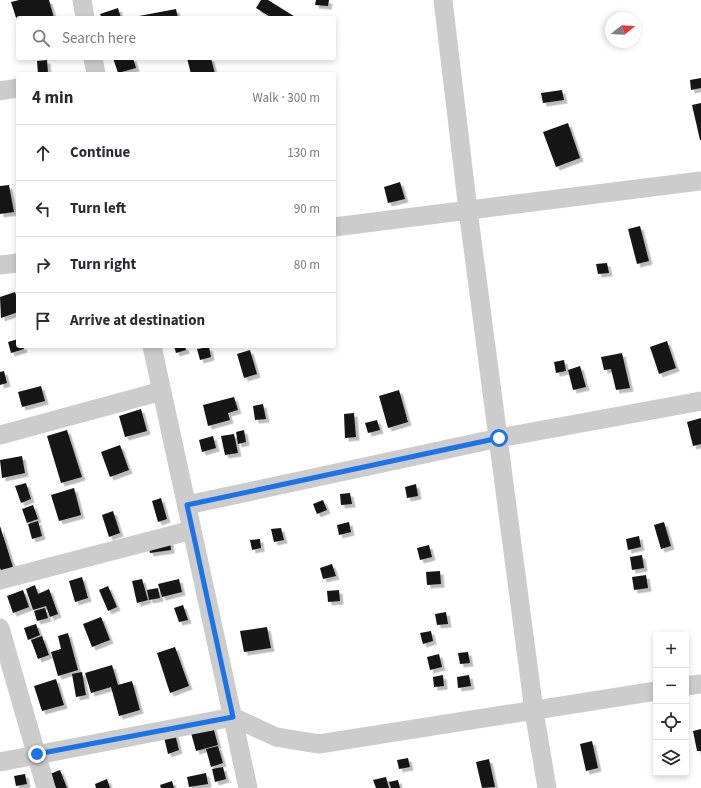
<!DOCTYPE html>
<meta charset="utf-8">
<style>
:root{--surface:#fff;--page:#f2f2f3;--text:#2b2b33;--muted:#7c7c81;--line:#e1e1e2}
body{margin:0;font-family:"Source Sans 3",sans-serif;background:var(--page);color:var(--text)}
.controls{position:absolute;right:12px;bottom:12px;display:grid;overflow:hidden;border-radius:4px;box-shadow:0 2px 6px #0003}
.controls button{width:36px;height:36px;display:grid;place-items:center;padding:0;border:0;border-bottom:1px solid var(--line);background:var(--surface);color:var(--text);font:20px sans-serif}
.compass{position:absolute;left:605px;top:12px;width:36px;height:36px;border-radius:50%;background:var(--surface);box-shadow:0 2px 6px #0003;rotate:72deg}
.stop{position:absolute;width:12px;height:12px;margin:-9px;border:3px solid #1a73e8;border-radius:50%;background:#fff}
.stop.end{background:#1a73e8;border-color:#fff;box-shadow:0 1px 4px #0008}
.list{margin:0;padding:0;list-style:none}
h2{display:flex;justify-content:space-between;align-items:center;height:52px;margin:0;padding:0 16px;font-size:17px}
h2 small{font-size:13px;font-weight:400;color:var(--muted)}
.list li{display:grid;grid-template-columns:26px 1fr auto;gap:12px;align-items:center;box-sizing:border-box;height:56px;padding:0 16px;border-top:1px solid var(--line)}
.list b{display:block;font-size:15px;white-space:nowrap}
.list em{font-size:13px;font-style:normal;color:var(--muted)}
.icon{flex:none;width:22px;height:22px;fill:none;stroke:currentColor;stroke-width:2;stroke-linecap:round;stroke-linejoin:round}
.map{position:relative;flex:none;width:701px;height:788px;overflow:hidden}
.search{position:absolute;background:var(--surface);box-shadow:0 2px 6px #0003;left:16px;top:16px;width:320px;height:44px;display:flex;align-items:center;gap:10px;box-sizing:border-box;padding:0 14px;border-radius:4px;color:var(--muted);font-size:15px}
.panel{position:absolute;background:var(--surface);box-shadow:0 2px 6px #0003;left:16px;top:72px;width:320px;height:276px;border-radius:4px}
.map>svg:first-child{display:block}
.building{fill:#161616;filter:url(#shadow)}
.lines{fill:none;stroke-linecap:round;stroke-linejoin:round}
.minor{stroke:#ccc;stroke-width:19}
.route{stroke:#1a73e8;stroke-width:5}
</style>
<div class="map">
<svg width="701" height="788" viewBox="0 0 701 788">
<defs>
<filter id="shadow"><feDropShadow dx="3.5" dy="3.5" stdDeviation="0" flood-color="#0004"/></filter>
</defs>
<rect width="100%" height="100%" fill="#fff"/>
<path class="building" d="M19,0H49L54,18H18V24L11,2Z
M261,0H268L297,18H272L256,8Z
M316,0H329L328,6L315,5Z
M118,8L121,18H102L100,14Z
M176,9L178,18H139V16Z
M113,58H133L136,68L118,73Z
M187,58H211L215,74H191Z
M47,60L48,73L38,74L37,61Z
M701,78V88L691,90L690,80Z
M562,90L564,100L543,103L541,93Z
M701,103V140H700L692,105Z
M568,123L580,158L556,167L543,132Z
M400,182L405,199L388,203L384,187Z
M9,185L14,212L0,214V186Z
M640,226L649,261L637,264L628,229Z
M607,263L609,273L598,274L596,264Z
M15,292L18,301V312L1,318L0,297Z
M18,339V346H23L24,349L11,353L8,342Z
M667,341L676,368L659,374L650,347Z
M174,346H185L186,350L176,353Z
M209,347L211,357L200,360L197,349Z
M250,350L257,374L244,378L237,354Z
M622,353L630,388L616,390L611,369L604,370L601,357Z
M564,360L566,371L556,373L554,362Z
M580,366L586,387L573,390L568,370Z
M4,371L7,383L0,385V372Z
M41,386L45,401L22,407L18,392Z
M399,390L408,422L388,428L379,396Z
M234,397L238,410L228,413L230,420L208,426L203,405Z
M263,404L266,419L255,420L253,406Z
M141,409L147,431L125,437L119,416Z
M354,413L356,437L345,438L344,414Z
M701,418V444L693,446L687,422Z
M377,420L380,430L368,433L365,423Z
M67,430L82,477L61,483L47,436Z
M244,430L246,442L238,444L236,432Z
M234,434L238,453L225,455L221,436Z
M213,436L216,448L202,452L199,440Z
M120,445L129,470L110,477L101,452Z
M22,456L25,473L2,478L0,460Z
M26,483L31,499L21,503L15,486Z
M416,484L418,496L407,498L405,487Z
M74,488L81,515L59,521L51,495Z
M350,493L352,504L341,505L340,494Z
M161,498L167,519L158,522L152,501Z
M323,500L327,510L317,514L313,504Z
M33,505L38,519L27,523L22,509Z
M113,511L120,533L109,537L102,515Z
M38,521L42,536L32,539L28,524Z
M349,522L351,532L339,535L337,525Z
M664,522L671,546L661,549L654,525Z
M0,526L13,567L1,571L0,568Z
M281,528L284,540L274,542L271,529Z
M639,536L641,547L628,550L626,539Z
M260,539L261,548L252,550L250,540Z
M170,541L171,550L150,553L148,545Z
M429,545L432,557L420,560L417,548Z
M642,555L644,568L632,570L630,557Z
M332,564L336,576L323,579L320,568Z
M440,571L441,584L427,585L426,572Z
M646,575L648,588L634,590L632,577Z
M82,577L88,598L75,602L69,581Z
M142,579L148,600L137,603L132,581Z
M179,579L182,592L162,597L158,584Z
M35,585L38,594L49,589L58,614L50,617L46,606L33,610L26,589Z
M108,586L117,607L108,611L99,590Z
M158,588L160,598L149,600L147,590Z
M23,590L29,607L13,613L7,596Z
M339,590L340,601L328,602L327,591Z
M183,605L188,620L179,622L174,608Z
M45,608L48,618L37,621L34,611Z
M446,612L448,624L437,625L435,614Z
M101,617L110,640L92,647L83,624Z
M36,624L40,635L28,640L24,628Z
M267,627L271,648L244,652L240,631Z
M431,631L433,641L423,644L420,633Z
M68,633L78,670L58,676L51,652L61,649L58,636Z
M42,636L49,655L38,659L31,640Z
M175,647L189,686L170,693L157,653Z
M468,652L470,663L460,664L458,653Z
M439,654L442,667L430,670L427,657Z
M112,665L118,685L132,681L140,710L119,716L111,687L91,693L85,673Z
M82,672L86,695L76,697L72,674Z
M443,675L444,686L434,687L433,677Z
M469,675L471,686L458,688L457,677Z
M56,679L64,705L42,711L34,686Z
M212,723L218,745L196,751L190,729Z
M701,729V751H697L693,731Z
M174,730L179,750L168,754L163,733Z
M592,741L598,768L586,771L580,744Z
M218,746L223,763L211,767L206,749Z
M408,758L410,767L399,769L397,760Z
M489,759L495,787L482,788L476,762Z
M223,767L226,779L215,782L212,769Z
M60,770L67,788H56L50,774Z
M206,773L208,784L189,787L187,777Z
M25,774L27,784L16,786L14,776Z
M386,777L389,788H376L373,780Z
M107,779L110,788H96L95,784Z
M398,780L400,788H391L389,782Z
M172,781L174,788H161L160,785Z"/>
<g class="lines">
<path class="minor" d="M82,0L85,18
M443,0L468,210L534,711L547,788
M93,58L96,74
M0,91L18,88
M334,227L701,181
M0,265L18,263
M152,346L248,788
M0,435L162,391
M187,505L499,438L701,401
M0,580L192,530
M0,628L46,788
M686,686L701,684
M0,762L233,717L276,737L319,744L656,691"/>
</g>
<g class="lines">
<path class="route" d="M37,754L233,717L187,505L499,438"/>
</g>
</svg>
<div class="controls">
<button>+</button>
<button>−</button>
<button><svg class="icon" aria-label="locate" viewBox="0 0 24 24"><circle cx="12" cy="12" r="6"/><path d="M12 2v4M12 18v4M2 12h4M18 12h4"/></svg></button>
<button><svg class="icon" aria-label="layers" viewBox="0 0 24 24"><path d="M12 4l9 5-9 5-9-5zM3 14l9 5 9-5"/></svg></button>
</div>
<svg class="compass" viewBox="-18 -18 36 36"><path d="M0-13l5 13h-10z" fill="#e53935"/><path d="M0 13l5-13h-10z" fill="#7c7c81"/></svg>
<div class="stop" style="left:499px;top:438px"></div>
<div class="stop end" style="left:37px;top:754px"></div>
<div class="search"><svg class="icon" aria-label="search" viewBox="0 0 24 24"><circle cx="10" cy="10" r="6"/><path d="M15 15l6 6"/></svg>Search here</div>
<section class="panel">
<h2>4 min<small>Walk · 300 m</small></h2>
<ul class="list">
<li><svg class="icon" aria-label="ahead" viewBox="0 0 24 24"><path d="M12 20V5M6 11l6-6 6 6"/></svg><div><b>Continue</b></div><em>130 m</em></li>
<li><svg class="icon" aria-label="left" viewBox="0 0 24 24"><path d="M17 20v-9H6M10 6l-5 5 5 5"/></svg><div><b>Turn left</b></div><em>90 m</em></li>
<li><svg class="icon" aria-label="right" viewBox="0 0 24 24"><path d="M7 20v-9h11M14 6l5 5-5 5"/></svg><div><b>Turn right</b></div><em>80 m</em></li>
<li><svg class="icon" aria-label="arrive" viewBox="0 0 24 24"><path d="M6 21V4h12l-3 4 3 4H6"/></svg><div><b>Arrive at destination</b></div></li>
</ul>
</section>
</div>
